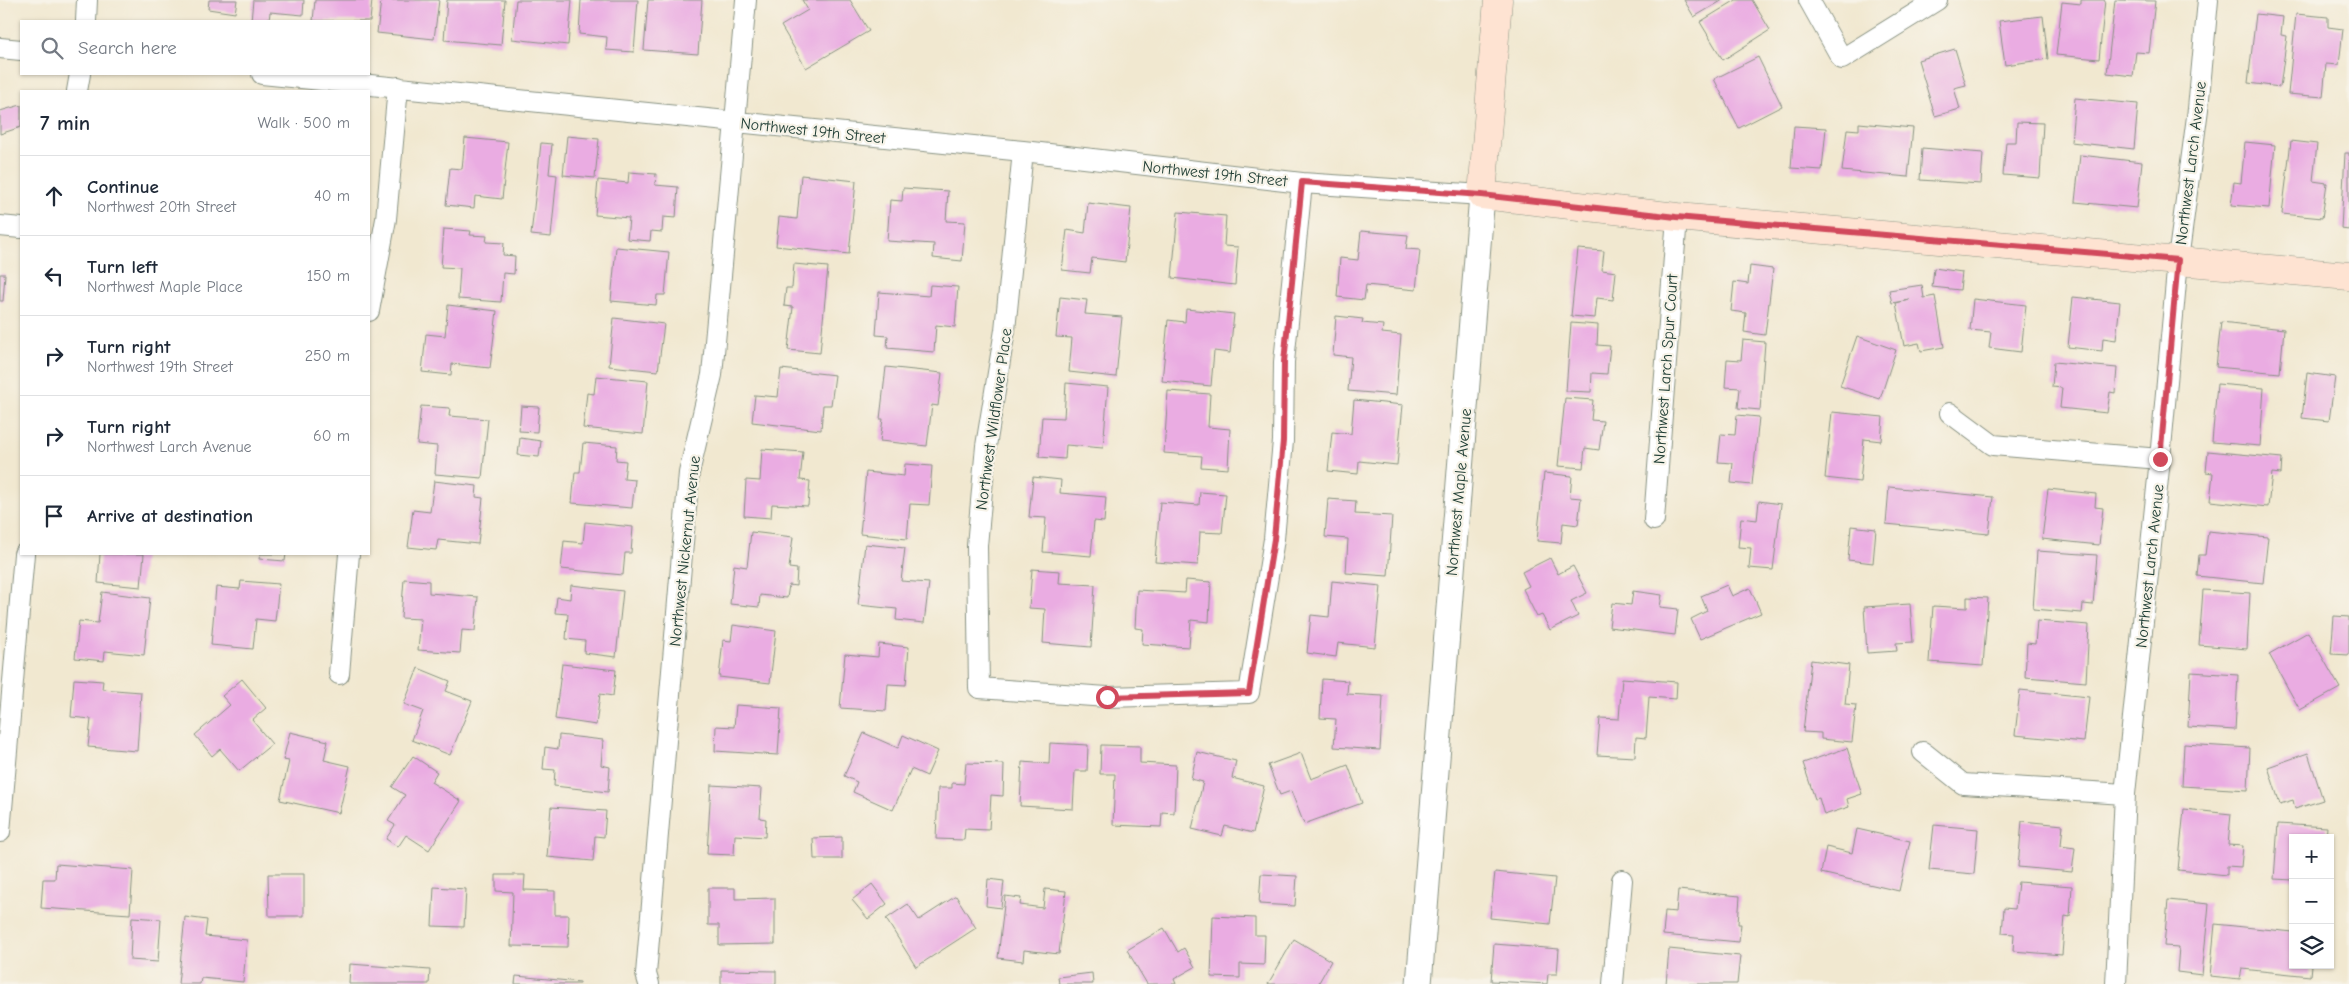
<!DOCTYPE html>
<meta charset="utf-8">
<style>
:root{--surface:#fff;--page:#f6f6f7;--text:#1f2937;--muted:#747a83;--line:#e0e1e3}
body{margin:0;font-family:"Comic Neue",sans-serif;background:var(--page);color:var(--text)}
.controls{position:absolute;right:15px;bottom:15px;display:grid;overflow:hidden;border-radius:0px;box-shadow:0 1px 4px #0004}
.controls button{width:45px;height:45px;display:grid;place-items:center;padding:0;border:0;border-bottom:1px solid var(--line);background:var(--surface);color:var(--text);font:25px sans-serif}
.stop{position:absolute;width:15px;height:15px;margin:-11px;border:4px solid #d1495b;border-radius:50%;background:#fff}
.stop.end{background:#d1495b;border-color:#fff;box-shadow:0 1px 5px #0008}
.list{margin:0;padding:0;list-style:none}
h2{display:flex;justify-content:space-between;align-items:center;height:65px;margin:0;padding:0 20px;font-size:21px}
h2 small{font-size:16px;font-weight:400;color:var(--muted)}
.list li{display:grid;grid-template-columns:32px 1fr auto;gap:15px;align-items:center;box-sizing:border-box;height:80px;padding:0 20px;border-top:1px solid var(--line)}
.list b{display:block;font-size:19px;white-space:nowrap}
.list p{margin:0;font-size:16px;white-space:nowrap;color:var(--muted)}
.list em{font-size:16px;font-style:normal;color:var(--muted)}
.icon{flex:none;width:28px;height:28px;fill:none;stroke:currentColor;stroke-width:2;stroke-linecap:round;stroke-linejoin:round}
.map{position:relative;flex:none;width:2349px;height:984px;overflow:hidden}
.search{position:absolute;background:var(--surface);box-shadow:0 1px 4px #0004;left:20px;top:20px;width:350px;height:55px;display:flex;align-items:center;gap:12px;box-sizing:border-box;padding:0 18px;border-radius:0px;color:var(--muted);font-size:19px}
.panel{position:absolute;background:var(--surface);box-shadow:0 1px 4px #0004;left:20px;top:90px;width:350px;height:465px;border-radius:0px}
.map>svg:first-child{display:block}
.building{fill:#eaace2}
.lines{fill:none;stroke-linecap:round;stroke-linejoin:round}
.minor-casing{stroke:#889282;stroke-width:22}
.tertiary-casing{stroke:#889282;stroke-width:27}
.secondary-casing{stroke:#889282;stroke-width:29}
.minor{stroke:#fff;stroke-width:20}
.tertiary{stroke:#fff;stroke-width:25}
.secondary{stroke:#fee3d2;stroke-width:28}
.route{stroke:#d1495b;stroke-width:6}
.labels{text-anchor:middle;stroke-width:4.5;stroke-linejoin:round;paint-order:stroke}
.street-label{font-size:16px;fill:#1f3d34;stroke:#f7f3e8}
</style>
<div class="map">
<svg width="2349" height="984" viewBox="0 0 2349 984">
<rect width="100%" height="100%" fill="#f7f3e8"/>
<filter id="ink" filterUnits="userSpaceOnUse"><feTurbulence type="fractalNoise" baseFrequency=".02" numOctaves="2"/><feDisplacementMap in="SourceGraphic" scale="10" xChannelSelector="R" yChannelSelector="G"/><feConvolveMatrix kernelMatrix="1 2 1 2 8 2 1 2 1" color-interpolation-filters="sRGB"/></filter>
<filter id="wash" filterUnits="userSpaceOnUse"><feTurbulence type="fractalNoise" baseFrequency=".0096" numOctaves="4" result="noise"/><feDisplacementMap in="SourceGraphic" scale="20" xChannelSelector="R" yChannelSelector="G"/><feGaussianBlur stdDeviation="1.12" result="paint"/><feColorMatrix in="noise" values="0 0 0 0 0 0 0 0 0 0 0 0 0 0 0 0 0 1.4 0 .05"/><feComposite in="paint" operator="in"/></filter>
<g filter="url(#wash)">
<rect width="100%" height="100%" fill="#f1e8d0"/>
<g id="blocks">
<path class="building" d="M209,0H237L235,13L208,9Z
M253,0H304L303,15L270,12L269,21H251Z
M315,0H372L370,21H313Z
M381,0H439L434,39L377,33Z
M447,0H505L501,45L444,40Z
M516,0H572L568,45L512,39Z
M581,0H638L634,52L606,50L607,37L579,34Z
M648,0H702L698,54L644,50Z
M802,0H850L869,31L806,68L781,26L808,10Z
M1684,0H1723L1694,17Z
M1736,0H1752L1770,30L1723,60L1700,22Z
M2081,0H2105L2099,59L2056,55L2062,2L2081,4Z
M2115,0L2155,1L2149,53L2136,52L2133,76L2107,73Z
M2256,14L2283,17L2281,35L2287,36L2280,87L2248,83Z
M2296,14L2328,17V27L2343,29L2339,65L2326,64L2323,97L2288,94Z
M2043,16L2048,59L2005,65L1999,21Z
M1955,49L1966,85L1954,88L1960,109L1935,116L1918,60Z
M1758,57L1782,106L1739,128L1714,79Z
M2075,98L2138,104L2134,149L2071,142Z
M21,105V127L0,134V111Z
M2017,122L2043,123L2040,178L2003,175L2006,142H2016Z
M1859,123L1913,128L1908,177L1842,171L1847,129L1859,130Z
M1794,126L1826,128L1822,170L1791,168Z
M567,136L599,139L595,178L563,175Z
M465,138L508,142L502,199L475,196L474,208L446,205L450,168L462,169Z
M2291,141L2317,144L2313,181L2327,183L2322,218L2282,214Z
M2245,142L2275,145L2269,208L2231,205L2234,182L2241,183Z
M541,143L552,144L549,174L557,175L551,237L531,235Z
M1922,148L1983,153L1981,184L1920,180Z
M2345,153H2349V230L2341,229Z
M2080,155L2142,162L2137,208L2075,202Z
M629,172L656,174L655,185L678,187L676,218L663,217L662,232L651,231L650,241L627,239L629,218L595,215L598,180L628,183Z
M801,175L856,181L849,254L776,246L779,217L797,219Z
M903,188L948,191L946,221L965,222L962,261L933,258L934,244L887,241L890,200L902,201Z
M1088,203L1131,208L1125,262L1092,258L1090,273L1062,270L1067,230L1085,233Z
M1178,212L1226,216L1224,246L1238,247L1235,285L1172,278Z
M444,229L471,231L470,235L487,236L486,242L504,243L503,255L515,256L514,274L503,273L501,302L458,299L460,268L441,267Z
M1361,231L1408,235L1406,249L1420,250L1416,290L1366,285L1364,300L1337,297L1340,258L1358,260Z
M616,247L669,252L665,295H657L656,305L611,301Z
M1578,249L1604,251L1602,270L1616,272L1613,300L1597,298L1595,318L1571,316Z
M794,264L828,267L820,353L788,350L793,307L784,306L786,288H792Z
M1750,266L1773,269L1765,335L1744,332L1746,313L1731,311L1734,282L1748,284Z
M1934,268L1962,272L1960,290L1932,287Z
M0,274H5L3,301H0Z
M930,285L958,287L955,327L936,325L934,352L887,348L888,336L876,335L879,292L929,296Z
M1922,285L1924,298L1935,296L1944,347L1921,351L1919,343L1904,346L1896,303L1909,300L1892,303L1889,290Z
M1060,297L1087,300L1085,314L1122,317L1116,377L1069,372L1072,338L1056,337Z
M2073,297L2120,302L2116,340L2103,338L2102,351L2068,347Z
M1973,299L2026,305L2021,352L1989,348L1991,332L1970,330Z
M448,305L497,311L490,368L452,364L451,375L422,372L426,334L445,336Z
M1186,309L1234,314L1230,353L1214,351L1211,386L1162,381L1168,320L1185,322Z
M1336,316L1363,319L1362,323L1383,325L1382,333L1401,335L1396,395L1348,391L1351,357L1333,355Z
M614,318L664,324L658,371L609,366Z
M2221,322L2284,329L2280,373L2216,367Z
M1571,323L1598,325L1597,345L1610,346L1607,374L1592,373L1591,392L1566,391Z
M1857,336L1896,350L1880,399L1840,386Z
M1743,340L1765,342L1760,410L1738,408L1740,388L1725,387L1727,359L1741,360Z
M2054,362L2117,368L2115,393L2110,392L2107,413L2060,408L2062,388L2052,387Z
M886,367L942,373L938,406L932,405L927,446L880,441L883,419H880Z
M781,369L835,375L831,405H823L821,430L752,422L755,395L778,397Z
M2307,373L2335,377L2329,421L2302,418Z
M596,376L648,381L643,434L583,428L587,393L594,394Z
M1066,383L1108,387L1103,448L1066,445L1065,459L1039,457L1042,417L1064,418Z
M2217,384L2264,388L2260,446L2212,442Z
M1168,391L1210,394L1208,427L1230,429L1228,469L1201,467L1202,456L1164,453Z
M1565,398L1593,400L1591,420L1603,421L1599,450L1585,448L1583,468L1558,466Z
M1354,400L1403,405L1397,465L1359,461L1358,474L1328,471L1332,432L1351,434Z
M421,406L450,408L449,416L488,419L482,478L435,474L437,446L417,444Z
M521,406L539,407L537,432L519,431Z
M1832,412L1883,417L1881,441L1864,439L1860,482L1825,478Z
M1737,415L1759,417L1752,485L1731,483L1733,463L1718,462L1721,434L1735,435Z
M520,438L541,441L539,457L518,455Z
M583,443L617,446L616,460L626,461L624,479L635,480L632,508L572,503L575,472H580Z
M762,449L803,452L800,480L810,481L808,506L772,504L771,518L744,516L746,480L760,481Z
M2208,451L2282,458L2281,474L2272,473L2268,507L2210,501L2213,473L2206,472Z
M905,464L932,466L929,505L910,504L907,539L860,534L866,472L904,476Z
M1544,473L1572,476L1570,497L1581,498L1578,525L1563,523L1561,543L1537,541Z
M1033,477L1061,480L1060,493L1106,497L1104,522L1094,521L1091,556L1043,552L1046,518L1029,517Z
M434,481L477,486L476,497L483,498L478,544L438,540L436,550L408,547L413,510L430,512Z
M1889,487L1993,497L1989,534L1886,524Z
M2048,489L2096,494L2095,507L2103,508L2099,545L2042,539Z
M1200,492L1226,494L1222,533L1200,532L1198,565L1155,562L1160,502L1199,505Z
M1328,499L1356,501L1355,514L1392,516L1388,576L1346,573L1348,539L1325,537Z
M1759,501L1781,504L1773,570L1749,568L1751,548L1738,547L1741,518L1757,520Z
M585,522L633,527L631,553H625L623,575L561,569L564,541L583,543Z
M1851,526L1876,529L1873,563L1848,560Z
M2208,531L2268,537L2263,583L2197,576L2199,555H2205Z
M751,532L793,537L789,568L797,569L796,586L789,585L787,598L760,595L759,607L730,604L734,565L747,567Z
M865,544L905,548L901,581L929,583L924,623L896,620L897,609L858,605Z
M2037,551L2097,555L2093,605L2083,604L2082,613L2033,609Z
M100,554H144L141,587L98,583Z
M260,554H286L285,561L259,559Z
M1550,558L1558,574L1573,566L1587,593L1571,601L1578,616L1550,630L1542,615L1537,617L1523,589L1529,586L1522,572Z
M1032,569L1060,571L1059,583L1095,585L1091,647L1043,643L1045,609L1029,608Z
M404,579L429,581V593L478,597L475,631L462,630L460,653L418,650L421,619L401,618Z
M1186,580L1211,582L1209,622L1191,620L1189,647L1142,644L1143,629L1135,628L1137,590L1185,593Z
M241,581L279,584L275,621L256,619L253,649L211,645L216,587L240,589Z
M1332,581L1381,586L1375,647L1338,643L1336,657L1307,653L1311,615L1329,617Z
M571,585L623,591L616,657L584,653L585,641L566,639L568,614L555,613L557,597L570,599Z
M1727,585L1732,596L1750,588L1761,613L1700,639L1691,619L1707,611L1701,596Z
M2203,590L2250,593L2247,649L2199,645Z
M1633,591L1662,595L1660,607L1678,609L1675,635L1609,627L1612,603L1631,605Z
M102,592L150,598L144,655L105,651L104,661L75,658L79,621L98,623Z
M1967,597L1988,598L1983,666L1929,662L1933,606L1967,608Z
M1910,604L1913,642L1896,643L1897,651L1867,653L1864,607Z
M2334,616L2349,617V655L2331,654Z
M2037,621L2089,625L2086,682L2025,677L2027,643L2035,644Z
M733,625L776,631L770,683L719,677L723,640L731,641Z
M2308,632L2340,688L2300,710L2269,654Z
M879,644L909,647L906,685L888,684L886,711L840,708L845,654L878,657Z
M1811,660L1849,665L1845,704L1856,705L1852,742L1821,739V733L1803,732Z
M562,664L616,670L613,696L600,694L596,725L555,719Z
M418,668L450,681L446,691L472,701L450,755L412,740L423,711L404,704Z
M2191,672L2238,675L2235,730L2188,727Z
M1622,678L1677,682L1676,699L1649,697L1646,738L1636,737L1635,757L1597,755L1600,718L1619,719Z
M74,679L103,681L102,689L141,692L137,751L88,747L91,719L71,717Z
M242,679L266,708L252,720L272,744L239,771L220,749L212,756L195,735L230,705L222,696Z
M1322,679L1348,681L1347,694L1383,696L1380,750L1334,747L1336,719L1320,718Z
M2020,690L2089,697L2084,742L2015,735Z
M736,705L781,708L778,755L715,751L716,726L734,727Z
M290,732L328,741L324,760L350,766L339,813L280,800L289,761L283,760Z
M864,733L898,748L903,735L938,751L927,776L911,769L893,810L853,792L857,782L844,776Z
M559,735L603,740L601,765L610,767L608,792L554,786L555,770L543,769L545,747L558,749Z
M1050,743L1088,745L1087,771H1075L1073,809L1020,806L1022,762L1049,764Z
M2184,744L2250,748L2248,790L2182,786Z
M1101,745L1140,746V763L1176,765L1174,813L1162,812L1161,827L1113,825L1115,774H1100Z
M1847,748L1862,794L1847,799L1849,807L1824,815L1819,798L1815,799L1803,763Z
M1197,752L1236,761L1232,778L1264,786L1253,833L1225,826L1222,836L1192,829L1203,782L1191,779Z
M1301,753L1311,779L1348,765L1362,803L1304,824L1291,791L1280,795L1268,765Z
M2308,753L2323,800L2295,809L2293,800L2280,804L2268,767Z
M413,756L437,772L431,782L461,801L429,850L406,835L398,847L386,839L395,825L388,821L405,795L392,787Z
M966,763L1004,764L1003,796L991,795L989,830L965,829L964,840L936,839L938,788H952V783L964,784Z
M711,785L762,788L760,818L766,819L765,837L735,835L734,855L707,854Z
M551,807L606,811L604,837L595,836L593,861L547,857Z
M2184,809L2231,814L2228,845L2243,846L2241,867L2227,866V875L2178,870Z
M2022,821L2063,825L2061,846L2075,848L2072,872L2018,867Z
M2278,824L2327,827L2326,838H2293V880L2274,879Z
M1934,825L1978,829L1974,874L1929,870Z
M1857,829L1910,841L1899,891L1821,873L1826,847L1852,853Z
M842,837V859H814L813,838Z
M56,864L133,870L130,914L41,908L43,879H55Z
M1495,872L1555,878L1550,924L1490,918Z
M268,874H304V916H269Z
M1261,874L1297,876L1295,906L1259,904Z
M496,875H525L524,890L555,891V915H569L568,947L511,946L513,892L496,891Z
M988,879L1004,881L1001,908L986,906Z
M2018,882L2072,886L2070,917L2065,916L2062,955L2013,951L2014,934L2002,933L2004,908L2015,909Z
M872,884L887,904L868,919L852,900Z
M434,887L466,889L464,927L432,926Z
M708,888H735V899L775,898V944L719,945V925H708Z
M1045,889L1066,891L1059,954L1024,950L1023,961L998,958L1005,896L1021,898L1020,905L1043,908Z
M1678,890L1740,896L1738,924H1741L1739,942L1663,935L1665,911L1676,912Z
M956,896L976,928L916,967L886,919L908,904L919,920Z
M2168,900L2209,904L2202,975L2177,972L2179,947L2164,946Z
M1213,916L1255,918V935H1265L1264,965L1240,964V978L1211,977Z
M132,917L161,919L158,962L130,960Z
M185,917L207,920L205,936L247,940L243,982L201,978L200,984H178Z
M2215,924L2293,932V965H2311L2310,976L2242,969L2240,979L2210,976Z
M1164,928L1178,952L1184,948L1195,967L1174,979L1176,984H1147L1127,950Z
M1294,939L1331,961L1318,984H1268Z
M1494,944L1559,949L1557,974H1548L1547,984L1491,981Z
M1669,949L1740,956L1737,984H1666Z
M350,964L430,970L429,984H349Z
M721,970L776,971V984H721Z
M1092,973L1093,984H1059L1058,977Z
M516,976L580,982V984H515Z"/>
</g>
</g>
<g filter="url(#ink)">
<use href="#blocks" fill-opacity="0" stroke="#889282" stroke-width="1"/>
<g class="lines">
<g class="minor-casing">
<path id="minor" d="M1809,0L1842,59L1937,0
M86,21L87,0
M0,48L21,50
M262,74L1023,151L1302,183L1482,195
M77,91L80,74
M1023,151L1005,330L986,446L977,546L979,688L1107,697L1249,693L1274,539L1283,441L1284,362L1302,183
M0,226L21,228
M369,311L386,219L398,87
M1950,413L1993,445L2160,459
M1654,520L1677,217
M339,674L349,554
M1923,752L1963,784L2125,794
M0,832L24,554
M649,984L646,974L689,473L712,375L746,0
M1613,984L1622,880
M2116,984L2125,794L2160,459L2178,260L2198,109L2208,0"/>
</g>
<g class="tertiary-casing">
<path id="tertiary" d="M1419,984L1482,195"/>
</g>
<g class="secondary-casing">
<path id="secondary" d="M1498,0L1482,195L1677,217L2349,276"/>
</g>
<use href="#minor" class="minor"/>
<use href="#tertiary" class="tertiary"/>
<use href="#secondary" class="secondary"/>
</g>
</g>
<g class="lines" filter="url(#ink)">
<path class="route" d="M1107,697L1249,693L1274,539L1283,441L1284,362L1302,182L1482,195L1676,217L2178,260L2160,459"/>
</g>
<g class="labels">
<g class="street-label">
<text transform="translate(813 130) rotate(6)" y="6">Northwest 19th Street</text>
<text transform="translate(2190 163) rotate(-83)" y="6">Northwest Larch Avenue</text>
<text transform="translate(1215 173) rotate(6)" y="6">Northwest 19th Street</text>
<text transform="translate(1665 369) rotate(-86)" y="6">Northwest Larch Spur Court</text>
<text transform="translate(993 419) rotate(-82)" y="6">Northwest Wildflower Place</text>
<text transform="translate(1458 492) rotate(-85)" y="6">Northwest Maple Avenue</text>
<text transform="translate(684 551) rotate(-84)" y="6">Northwest Nickernut Avenue</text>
<text transform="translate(2149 566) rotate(-84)" y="6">Northwest Larch Avenue</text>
</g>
</g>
</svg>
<div class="controls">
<button>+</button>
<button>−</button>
<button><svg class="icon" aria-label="layers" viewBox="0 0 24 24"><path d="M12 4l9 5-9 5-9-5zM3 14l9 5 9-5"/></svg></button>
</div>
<div class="stop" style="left:1107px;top:697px"></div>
<div class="stop end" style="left:2160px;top:459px"></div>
<div class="search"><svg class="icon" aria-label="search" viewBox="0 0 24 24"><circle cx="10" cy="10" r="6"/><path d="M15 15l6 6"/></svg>Search here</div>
<section class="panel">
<h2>7 min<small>Walk · 500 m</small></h2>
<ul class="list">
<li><svg class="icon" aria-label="ahead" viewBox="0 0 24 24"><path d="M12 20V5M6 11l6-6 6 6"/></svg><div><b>Continue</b><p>Northwest 20th Street</p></div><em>40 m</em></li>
<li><svg class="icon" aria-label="left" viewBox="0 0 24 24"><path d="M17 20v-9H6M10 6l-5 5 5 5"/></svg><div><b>Turn left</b><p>Northwest Maple Place</p></div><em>150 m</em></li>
<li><svg class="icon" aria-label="right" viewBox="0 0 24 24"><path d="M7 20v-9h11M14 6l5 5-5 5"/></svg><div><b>Turn right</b><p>Northwest 19th Street</p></div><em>250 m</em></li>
<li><svg class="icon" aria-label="right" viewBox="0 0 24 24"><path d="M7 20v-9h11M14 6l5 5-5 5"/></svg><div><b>Turn right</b><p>Northwest Larch Avenue</p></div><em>60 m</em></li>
<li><svg class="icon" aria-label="arrive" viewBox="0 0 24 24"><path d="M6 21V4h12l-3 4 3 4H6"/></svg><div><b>Arrive at destination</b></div></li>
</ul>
</section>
</div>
